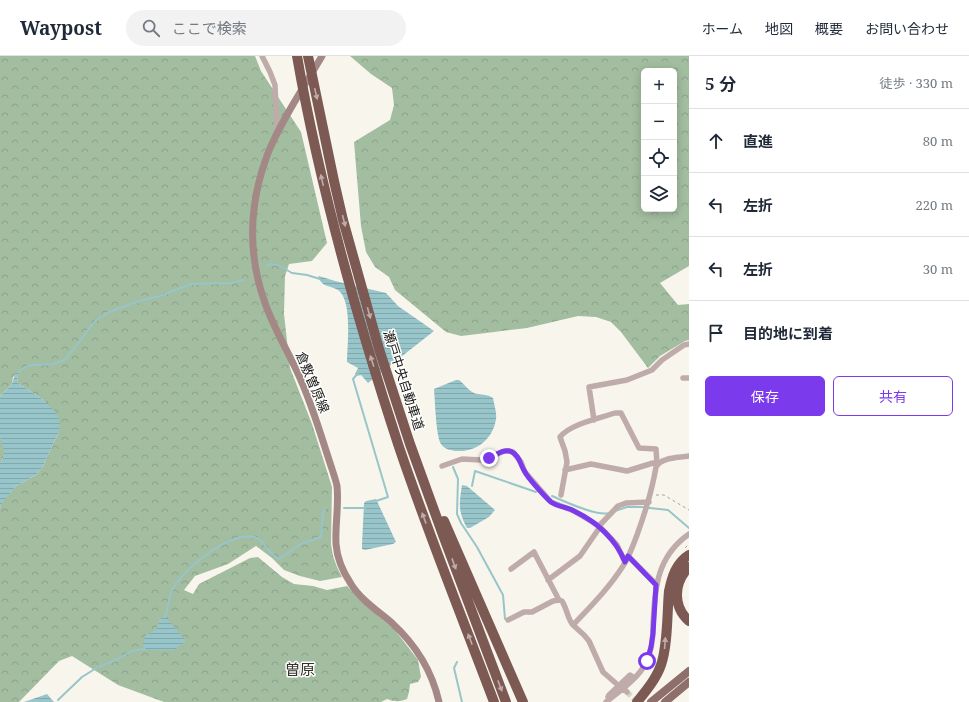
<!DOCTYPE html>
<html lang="ja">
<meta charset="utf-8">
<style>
:root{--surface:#fff;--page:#f2f2f3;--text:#1f2937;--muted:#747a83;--line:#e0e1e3;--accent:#7c3aed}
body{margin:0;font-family:"Noto Serif","Noto Sans JP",serif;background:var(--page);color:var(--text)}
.controls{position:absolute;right:12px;top:12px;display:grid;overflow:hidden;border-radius:6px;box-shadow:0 2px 10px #0003}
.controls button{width:36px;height:36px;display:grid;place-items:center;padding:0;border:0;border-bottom:1px solid var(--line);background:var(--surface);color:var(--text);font:20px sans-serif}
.stop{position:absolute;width:12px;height:12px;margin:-9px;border:3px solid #7c3aed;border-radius:50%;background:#fff}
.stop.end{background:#7c3aed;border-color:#fff;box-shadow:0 1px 4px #0008}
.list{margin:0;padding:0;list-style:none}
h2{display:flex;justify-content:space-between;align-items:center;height:52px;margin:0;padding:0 16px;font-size:17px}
h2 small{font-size:13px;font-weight:400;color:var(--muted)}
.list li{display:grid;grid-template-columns:26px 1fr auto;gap:12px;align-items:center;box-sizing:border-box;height:64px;padding:0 16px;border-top:1px solid var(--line)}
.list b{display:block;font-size:15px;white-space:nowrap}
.list em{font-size:13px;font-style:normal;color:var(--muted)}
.actions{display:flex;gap:8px;padding:12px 16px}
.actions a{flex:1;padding:9px 0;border:1px solid var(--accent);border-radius:6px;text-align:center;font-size:14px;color:var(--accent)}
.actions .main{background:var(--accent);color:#fff}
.icon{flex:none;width:22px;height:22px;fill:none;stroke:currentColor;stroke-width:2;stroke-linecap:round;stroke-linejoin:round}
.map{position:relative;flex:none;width:689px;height:646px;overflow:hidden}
header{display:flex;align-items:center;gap:24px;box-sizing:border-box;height:56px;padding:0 20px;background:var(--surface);border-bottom:1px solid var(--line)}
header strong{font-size:19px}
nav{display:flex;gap:22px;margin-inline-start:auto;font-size:14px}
.search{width:280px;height:36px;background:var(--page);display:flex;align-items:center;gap:10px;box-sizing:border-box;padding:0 14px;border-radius:22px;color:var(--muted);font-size:15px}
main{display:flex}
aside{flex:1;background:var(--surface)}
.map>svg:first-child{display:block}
.forest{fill:url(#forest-crowns);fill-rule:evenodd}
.water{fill:url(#water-rules)}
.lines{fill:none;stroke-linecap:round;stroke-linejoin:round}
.stream{stroke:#97c5c9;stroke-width:2}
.street-tunnel{stroke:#d6d5cb;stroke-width:5.5;stroke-dasharray:5.5 3;stroke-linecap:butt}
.path{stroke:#a6a59d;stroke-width:1;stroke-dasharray:3 3;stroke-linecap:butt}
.street{stroke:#bfacaa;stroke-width:5.5}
.secondary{stroke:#a38885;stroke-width:7}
.primary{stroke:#8f6f6b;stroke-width:8}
.highway{stroke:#7d5954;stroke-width:10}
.oneway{fill:#beacaa}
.route{stroke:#7c3aed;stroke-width:5}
.labels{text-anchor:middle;stroke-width:3;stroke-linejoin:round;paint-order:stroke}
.street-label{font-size:13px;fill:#181713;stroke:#fff}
.quarter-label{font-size:15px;fill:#34322a;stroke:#fff}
</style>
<header>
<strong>Waypost</strong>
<div class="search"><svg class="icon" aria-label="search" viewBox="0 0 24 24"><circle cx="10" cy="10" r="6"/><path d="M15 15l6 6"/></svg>ここで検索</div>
<nav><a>ホーム</a><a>地図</a><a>概要</a><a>お問い合わせ</a></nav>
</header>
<main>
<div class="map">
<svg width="689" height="646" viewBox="0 0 689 646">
<defs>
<pattern id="forest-crowns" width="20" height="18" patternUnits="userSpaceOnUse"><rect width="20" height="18" fill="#a3bda0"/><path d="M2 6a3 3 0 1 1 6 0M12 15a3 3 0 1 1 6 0" fill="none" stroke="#8ca289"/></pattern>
<pattern id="water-rules" width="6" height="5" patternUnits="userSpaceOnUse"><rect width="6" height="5" fill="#97c5c9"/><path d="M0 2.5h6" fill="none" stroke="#81a8ac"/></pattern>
</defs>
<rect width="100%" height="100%" fill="#f8f6ec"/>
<path class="forest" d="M0,0H255L261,15L301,76L327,187L312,205L289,208L285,220L284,258L290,312L312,368L332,431L331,488L333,500L337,511L342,521L320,525L300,520L284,514L272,502L256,490L228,508L195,520L184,534L193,538L199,528L250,502L258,501L282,521L294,528L313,530L327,534L347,530L371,554L395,574L418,604L421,621L418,626L410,628L409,636L407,643C399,646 395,646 387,643L381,646H164L118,629L72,600L59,605L19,646H0V452L2,446L16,430L36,419L42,412L59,376L45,345L17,326L18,319L21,314L13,321L12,328L0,340ZM158,570L174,594H144L148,578L155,576Z
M350,0H689V210L660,227L678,249L689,248V284L685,285L660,300L648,312L621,276L611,266L596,261L578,260L527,272L478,278L461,280L446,276L395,234L389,221L375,211L366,196L361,170L354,86L390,64L394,49L392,32L371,18ZM644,15H674V153H644Z
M0,382C5,391 6,399 0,407Z"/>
<path class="water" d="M319,220L335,225L386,237L398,250L434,275L368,327L361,319L357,320L355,318L358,312L347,306C347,289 353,245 338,234C330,229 323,232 318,221Z
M22,313L18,319L17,326L45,345L57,358L60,368L59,376L42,412L36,419L16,430L2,447L0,452V407L3,402L4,395L0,382V340L12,328L15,318Z
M456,324H459C464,328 468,334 474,337C480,339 488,338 493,342C494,348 497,357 496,363C493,383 477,396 457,395C452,395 444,393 441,388C436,381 435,344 434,333Z
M462,429L467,430L495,454L489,461L470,472H467C458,455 459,449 462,429Z
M376,443L396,486L393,488L365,494L362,493V489L364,447L366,445Z
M165,560L186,585L174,594H144L143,588L145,580C153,574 158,576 159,564Z
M47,638L54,646H24Z"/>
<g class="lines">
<path class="stream" d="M267,210L271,208L278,209L292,217L307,219L320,223
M22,313L31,309L53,308L65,304L95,265L109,256L139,245L160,240L191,228L232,227L243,224
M358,317L353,323L388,441L376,445
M453,411L458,423L457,458L461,467L477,491L503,539L505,563
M472,430L475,415L536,436
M552,440C564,445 597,461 609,457
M344,452H365
M615,455L627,451H641L668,454L689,472
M165,561C169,550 168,539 175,529C189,510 228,476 254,481C265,483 268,499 279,503L301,488L321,481L323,455L325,452
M457,606L454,612L462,646
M58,644L82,621L98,611L114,605L132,595L145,593"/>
<path class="street-tunnel" d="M627,636L637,646"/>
<path class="path" d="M656,439H664L689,454
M685,492L689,488"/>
<path class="street" d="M262,0L270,16L275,29L277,77
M683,322H689
M594,364L589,331L627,324L652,314L662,304L684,289L689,288
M442,410L462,403L481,404L489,402L504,395H509L513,396L521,406L525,416L551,446L574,455L599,470L618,450L626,447L649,446
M565,414L591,408L627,415L653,407L658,408
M561,439L567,406L565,395L560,381C570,368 600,362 615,357H621L639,392L656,393L657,408
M599,470L617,489L625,506
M628,500L657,529
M511,513L534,496L559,544L562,545C567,553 568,564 573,569
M548,524L580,500L600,471
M508,564L524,556H532L553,545L559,544
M619,630L603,616L589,585L584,579L573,569C591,550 609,532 623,510C629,501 633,490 637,479C645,457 652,435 656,411C661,401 679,402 689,400
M623,632L627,636
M608,641L609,639L630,619L634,622
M606,646C620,635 639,622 647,605C652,594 653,581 653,569C655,533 656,501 689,478"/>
<path class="secondary" d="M322,0C304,31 282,63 268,97C249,147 247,197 265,247C274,273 289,297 300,322C313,351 322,383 332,413C334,419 336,425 337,430C339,449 335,469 336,488C337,502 343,516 351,528C361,544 378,555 392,567C415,588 432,615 439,646"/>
<path class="primary" d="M651,646L689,615
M665,646L689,626"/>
<path class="highway" d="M297,0C320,133 357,263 399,391C428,477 462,561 494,646
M308,0L334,125L343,164L379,293L410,388L443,479L506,646
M444,465L523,646
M689,511C674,526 672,550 689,565
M637,646C646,635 656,623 661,609C668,589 667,557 669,535C672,521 676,507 689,499"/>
</g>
<defs><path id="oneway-solid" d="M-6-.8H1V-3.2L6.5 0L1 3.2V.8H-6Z"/></defs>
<g class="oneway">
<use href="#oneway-solid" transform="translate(316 38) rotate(77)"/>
<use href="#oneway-solid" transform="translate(322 124) rotate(-103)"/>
<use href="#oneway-solid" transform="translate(344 165) rotate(76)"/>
<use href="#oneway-solid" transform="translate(369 257) rotate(74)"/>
<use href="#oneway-solid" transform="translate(372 305) rotate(-108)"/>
<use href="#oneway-solid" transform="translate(424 462) rotate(-110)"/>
<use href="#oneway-solid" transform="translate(454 508) rotate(70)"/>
<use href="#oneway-solid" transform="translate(470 583) rotate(-111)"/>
<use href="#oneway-solid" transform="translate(665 587) rotate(-86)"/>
<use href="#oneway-solid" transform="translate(500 630) rotate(69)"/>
</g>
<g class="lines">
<path class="route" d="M489,402C496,399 505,392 512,396C520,400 520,409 525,416C527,421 547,443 551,446C558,451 567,451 574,455C597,466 615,482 625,506L628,500L656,529L653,578L651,591L647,605"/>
</g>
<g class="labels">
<g class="street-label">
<text transform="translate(404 324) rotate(72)" y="5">瀬戸中央自動車道</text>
<text transform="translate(313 326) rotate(67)" y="5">倉敷曽原線</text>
</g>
<g class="quarter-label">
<text x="300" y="619">曽原</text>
</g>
</g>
</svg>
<div class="controls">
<button>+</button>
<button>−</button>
<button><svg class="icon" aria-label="locate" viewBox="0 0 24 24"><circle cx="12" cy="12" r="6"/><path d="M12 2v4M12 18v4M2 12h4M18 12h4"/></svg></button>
<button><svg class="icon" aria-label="layers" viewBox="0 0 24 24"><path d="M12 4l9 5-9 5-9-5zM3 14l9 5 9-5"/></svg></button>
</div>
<div class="stop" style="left:647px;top:605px"></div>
<div class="stop end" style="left:489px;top:402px"></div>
</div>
<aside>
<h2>5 分<small>徒歩 · 330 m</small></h2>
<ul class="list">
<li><svg class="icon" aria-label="ahead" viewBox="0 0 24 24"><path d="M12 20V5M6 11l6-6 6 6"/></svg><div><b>直進</b></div><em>80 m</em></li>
<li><svg class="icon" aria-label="left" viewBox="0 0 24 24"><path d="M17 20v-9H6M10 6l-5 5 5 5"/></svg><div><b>左折</b></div><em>220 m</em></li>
<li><svg class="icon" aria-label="left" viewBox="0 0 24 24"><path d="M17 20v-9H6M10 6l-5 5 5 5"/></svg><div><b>左折</b></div><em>30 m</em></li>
<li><svg class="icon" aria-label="arrive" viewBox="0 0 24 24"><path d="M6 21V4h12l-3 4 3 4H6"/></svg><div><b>目的地に到着</b></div></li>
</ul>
<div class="actions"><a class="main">保存</a><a>共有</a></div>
</aside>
</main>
